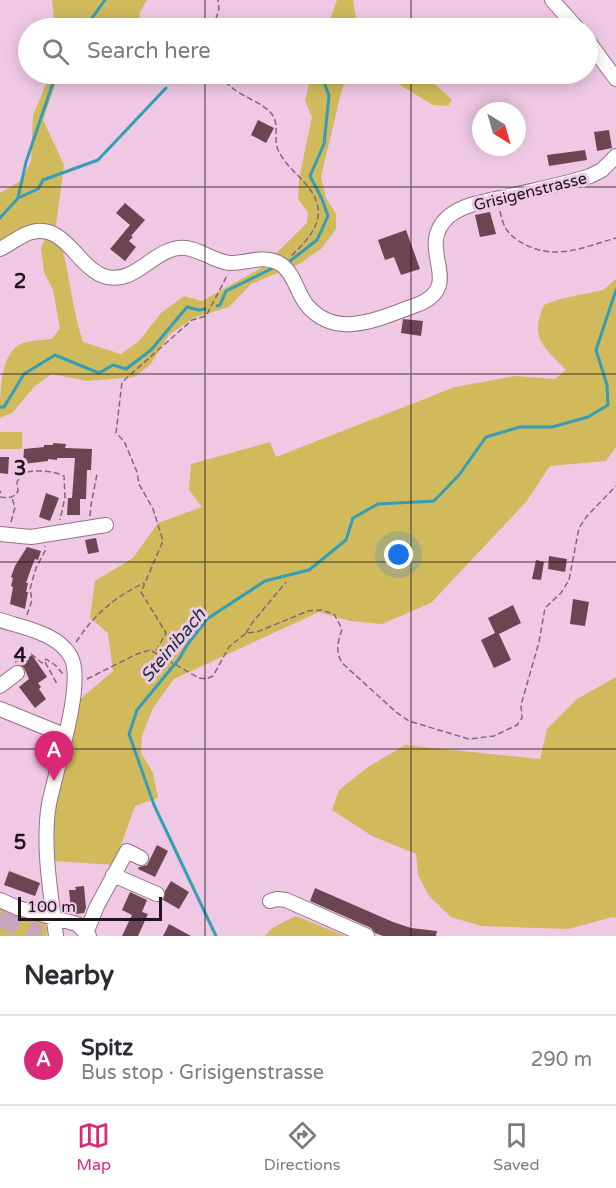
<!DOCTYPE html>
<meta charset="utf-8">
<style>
:root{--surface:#fff;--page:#f7f7f7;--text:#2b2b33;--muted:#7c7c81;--line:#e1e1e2;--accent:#db2777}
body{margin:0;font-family:"Varela Round",sans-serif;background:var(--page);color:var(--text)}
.compass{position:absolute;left:472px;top:102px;width:54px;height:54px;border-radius:50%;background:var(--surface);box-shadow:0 3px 15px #0003;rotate:143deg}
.scale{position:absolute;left:18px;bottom:15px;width:144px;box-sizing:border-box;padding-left:6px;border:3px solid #21141e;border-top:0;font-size:16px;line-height:21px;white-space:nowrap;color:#21141e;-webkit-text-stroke:4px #efc9e4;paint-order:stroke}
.you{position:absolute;left:399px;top:555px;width:21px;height:21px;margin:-15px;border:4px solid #fff;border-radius:50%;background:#1a73e8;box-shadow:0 0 0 9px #1a73e833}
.badge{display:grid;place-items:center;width:39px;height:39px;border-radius:50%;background:var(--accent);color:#fff;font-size:20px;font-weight:700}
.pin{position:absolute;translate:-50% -50px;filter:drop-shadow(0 2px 3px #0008)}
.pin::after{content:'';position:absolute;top:32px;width:21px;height:18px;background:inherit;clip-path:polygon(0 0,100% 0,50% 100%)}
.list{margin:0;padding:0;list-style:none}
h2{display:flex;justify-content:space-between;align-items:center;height:78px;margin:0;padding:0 24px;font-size:26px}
h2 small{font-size:20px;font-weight:400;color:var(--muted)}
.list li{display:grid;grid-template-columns:39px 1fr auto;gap:18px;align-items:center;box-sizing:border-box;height:90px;padding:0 24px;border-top:2px solid var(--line)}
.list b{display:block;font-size:22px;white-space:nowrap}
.list p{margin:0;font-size:20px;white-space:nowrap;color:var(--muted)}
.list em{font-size:20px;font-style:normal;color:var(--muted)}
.icon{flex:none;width:33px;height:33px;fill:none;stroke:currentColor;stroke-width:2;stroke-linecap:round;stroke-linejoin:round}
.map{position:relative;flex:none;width:616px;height:936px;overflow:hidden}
.search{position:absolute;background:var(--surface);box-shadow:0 3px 15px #0003;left:18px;right:18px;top:18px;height:66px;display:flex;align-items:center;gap:15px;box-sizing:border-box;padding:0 21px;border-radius:33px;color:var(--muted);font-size:22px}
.sheet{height:168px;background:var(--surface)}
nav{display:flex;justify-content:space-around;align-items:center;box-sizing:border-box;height:84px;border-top:2px solid var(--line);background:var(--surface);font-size:16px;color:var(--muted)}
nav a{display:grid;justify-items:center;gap:3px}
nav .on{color:var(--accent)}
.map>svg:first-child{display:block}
.green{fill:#d0ba5c}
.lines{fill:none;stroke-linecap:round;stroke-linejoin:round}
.stream{stroke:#339eb6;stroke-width:3}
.building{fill:#6c4553}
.highway-tunnel{stroke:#c6a5bc;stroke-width:21;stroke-dasharray:21 10;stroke-linecap:butt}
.minor-casing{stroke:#94718a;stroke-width:16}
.path{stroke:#806779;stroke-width:1.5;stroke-dasharray:6 3;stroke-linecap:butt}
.minor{stroke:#fff;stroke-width:14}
.grid{fill:none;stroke:#21141e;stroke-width:1.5;stroke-opacity:0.55}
.labels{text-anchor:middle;stroke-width:6;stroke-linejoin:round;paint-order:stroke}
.street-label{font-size:16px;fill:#21141e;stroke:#efc9e4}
.water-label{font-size:18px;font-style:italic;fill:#14333b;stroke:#efc9e4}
.grid-label{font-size:20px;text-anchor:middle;font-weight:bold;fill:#21141e;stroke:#efc9e4;stroke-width:6;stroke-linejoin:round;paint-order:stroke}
</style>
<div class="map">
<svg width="616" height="936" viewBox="0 0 616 936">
<rect width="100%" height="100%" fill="#efc9e4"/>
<path class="green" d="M52,0H147L140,12L138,28H55Z
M337,0H353L356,19L360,26L372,28H327Z
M47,74H64L55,85L43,120L64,165L56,225L58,233L49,230L0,247V193L22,180L31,161L33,115L46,84Z
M311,74H347L340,97L321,177L326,198L336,214V229L321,249L299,264L251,284L229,307L193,318L169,335L150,365L134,377L87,381L51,374L34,387L12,413L0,418C0,392 0,351 23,343C32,340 42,340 52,339L60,328L53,290L44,272L41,248L47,234L60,240C70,274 72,309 83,342L121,354L139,341L161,313L184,296L202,301L261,268L307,223L308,212L298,199L299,179L312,117L305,101Z
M386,74H424L452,100L448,106L433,105L395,82Z
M616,279V447L606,461L550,466L526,502L431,603L382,624L350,621L319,612L174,679L153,708L142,736L141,753L153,773L158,798L135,806L114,865L54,861L52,833L55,803L78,701L113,671L108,633L90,618L95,581L133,558L158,523L202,507L189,490L191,464L270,442L276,457L455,387L515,376L555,379L566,370C544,346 529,339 544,305L560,299L603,290Z
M0,432H22V449H0Z
M616,677V918L613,917L568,929L481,926L451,917L429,896L418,875L416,854L372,836L332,810L339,790L368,767L405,745L540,759L547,729L577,699Z
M0,906L46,923L47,936H0Z
M296,916L345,936H265L272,928Z"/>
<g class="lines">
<path class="stream" d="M85,28L105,0
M18,198L26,162L56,74
M0,218L18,198L38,189L43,180L98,160L166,88
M290,261L317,240L328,216L322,199L310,176L324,144L329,96L323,79L337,78L338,74
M217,306L220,305L226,291L273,268
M0,407H4L24,374L55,355L99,373L113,365L126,369L151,350L187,307L199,310L205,309
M216,936L154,805L129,734L137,710L179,659L187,645L207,619L265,581L309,570L346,540L353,518L378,504L434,501L459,475L486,437L520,427H552L588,417L608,405L607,385L596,350L616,290"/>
</g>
<path class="building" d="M258,120L274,128L266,143L251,135Z
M609,130L612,148L597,151L594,132Z
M585,150L587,160L549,166L547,155Z
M125,203L145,220L131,236L133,237L129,241L136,247L125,261L110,249L130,225L116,213Z
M490,212L496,234L480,237L475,215Z
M406,230L420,269L401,275L394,257L385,260L378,240Z
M403,319L423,321L421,336L401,333Z
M53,443L66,444L65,448L92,449L91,470H87L86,499H80V515H67L68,498H72L75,458H57V460L48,459V461L23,464L24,449L44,447V445H53Z
M0,457H9L8,474L0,473Z
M46,493L59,498L50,521L39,517Z
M96,538L99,552L88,554L85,540Z
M27,547L41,551L38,560L35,559L32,566L26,583H28L26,592H28L25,609L10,604L13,587L11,586L13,578L11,577L15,566Z
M549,556L567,559L565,572L548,569Z
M536,560L544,562L541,580L532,579Z
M573,599L589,602L585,626L570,624Z
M513,605L521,623L499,634L511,660L494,668L481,640L495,633L488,618Z
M32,655L47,677L38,683L41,687L39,689L46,699L35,708L19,687L29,679L24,668L19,664Z
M157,845L168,851L155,877L138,869L139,867L147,865Z
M9,871L40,883L35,896L4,885Z
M171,881L189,892L179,909L163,900L165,891Z
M84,886L86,908L84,913L76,914V908L71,909L69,890H76L75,887Z
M315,888L393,922L411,928L437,931L436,936H383L375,933L371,928L310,901Z
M130,892L147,900L142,912L148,914L138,936H122L132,915L122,910Z
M169,924L191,936H163Z"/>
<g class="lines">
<path class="highway-tunnel" d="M0,916L39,936"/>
<g class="minor-casing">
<path id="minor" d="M552,0L577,28
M588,41L616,79
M0,249C11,244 20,235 32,232C66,223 78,270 107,277C138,284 155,245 186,248C201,250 214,261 229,263C247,264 265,253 282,265C294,274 297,292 306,304C336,342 382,317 419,304C466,284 414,248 448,217C463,204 486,201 505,197C533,190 562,185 590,176L602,170L616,156
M0,534L31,537L106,525
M0,620C24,628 58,633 71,657C85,684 55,772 49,804C42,845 51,895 56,936
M0,686L17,673
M0,709L64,735
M113,875L157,894
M0,900L18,908L77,924L89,936
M270,901L277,899L286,900L367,936
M86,933L97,906L127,851L141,858"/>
</g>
<path class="path" d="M213,28L219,9L218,0
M220,74C224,80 229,86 235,90C246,98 262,103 271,113C281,125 272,139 279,152C286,166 300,176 309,188C330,216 312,236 291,256
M500,211C503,228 509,236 524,244C556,261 584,247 616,238
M0,493L1,491
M0,497C8,498 13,499 18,491L17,482L22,473C35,470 51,470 64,476L65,497L60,520
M90,516L91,505L97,474
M11,522L15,507L12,498
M27,615L32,600L30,589L36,568L45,551V546
M246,633L252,623L286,582
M76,642C95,614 113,598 144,583
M156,651L166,633L141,592L163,541L153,509L139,484L137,472L124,441L116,433L122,382L192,320L206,316L228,274
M15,662L31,654L42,663L46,659L55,665L63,674
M45,662L57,684
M87,679L137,654L150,650L199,678L206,679L213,676L229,647L246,633L257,632L308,611L321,610L334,614L342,629C338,642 335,650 342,663L396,712L409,721L469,739L494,736L517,725L522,718L521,705L539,642L545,608L561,593L569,580L579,528L587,516L616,486"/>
<use href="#minor" class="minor"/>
</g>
<path class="grid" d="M205,0V28M411,0V28M205,74V936M411,74V936M0,187H616M0,374H616M0,562H616M0,749H616"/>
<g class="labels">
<g class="street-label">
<text transform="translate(530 191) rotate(-14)" y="6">Grisigenstrasse</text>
</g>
<g class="water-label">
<text transform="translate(173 645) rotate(-50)" y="6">Steinibach</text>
</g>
</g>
<g class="grid-label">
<text x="20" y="288">2</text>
<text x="20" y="475">3</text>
<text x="20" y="662">4</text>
<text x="20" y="849">5</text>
</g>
</svg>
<svg class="compass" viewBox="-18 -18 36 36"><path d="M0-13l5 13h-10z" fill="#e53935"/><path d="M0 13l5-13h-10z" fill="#7c7c81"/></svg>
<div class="scale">100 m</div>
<div class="you"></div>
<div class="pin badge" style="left:54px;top:781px">A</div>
<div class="search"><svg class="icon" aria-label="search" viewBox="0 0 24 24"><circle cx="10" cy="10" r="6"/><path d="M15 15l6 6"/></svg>Search here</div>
</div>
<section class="sheet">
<h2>Nearby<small></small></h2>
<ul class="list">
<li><span class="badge">A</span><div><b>Spitz</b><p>Bus stop · Grisigenstrasse</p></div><em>290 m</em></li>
</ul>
</section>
<nav>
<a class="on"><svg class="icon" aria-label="map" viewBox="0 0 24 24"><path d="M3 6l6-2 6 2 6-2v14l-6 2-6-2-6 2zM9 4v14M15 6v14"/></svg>Map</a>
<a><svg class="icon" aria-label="directions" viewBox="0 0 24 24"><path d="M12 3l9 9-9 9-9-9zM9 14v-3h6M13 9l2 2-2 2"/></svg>Directions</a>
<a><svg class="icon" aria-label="saved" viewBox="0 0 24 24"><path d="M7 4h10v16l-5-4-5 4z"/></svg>Saved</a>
</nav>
